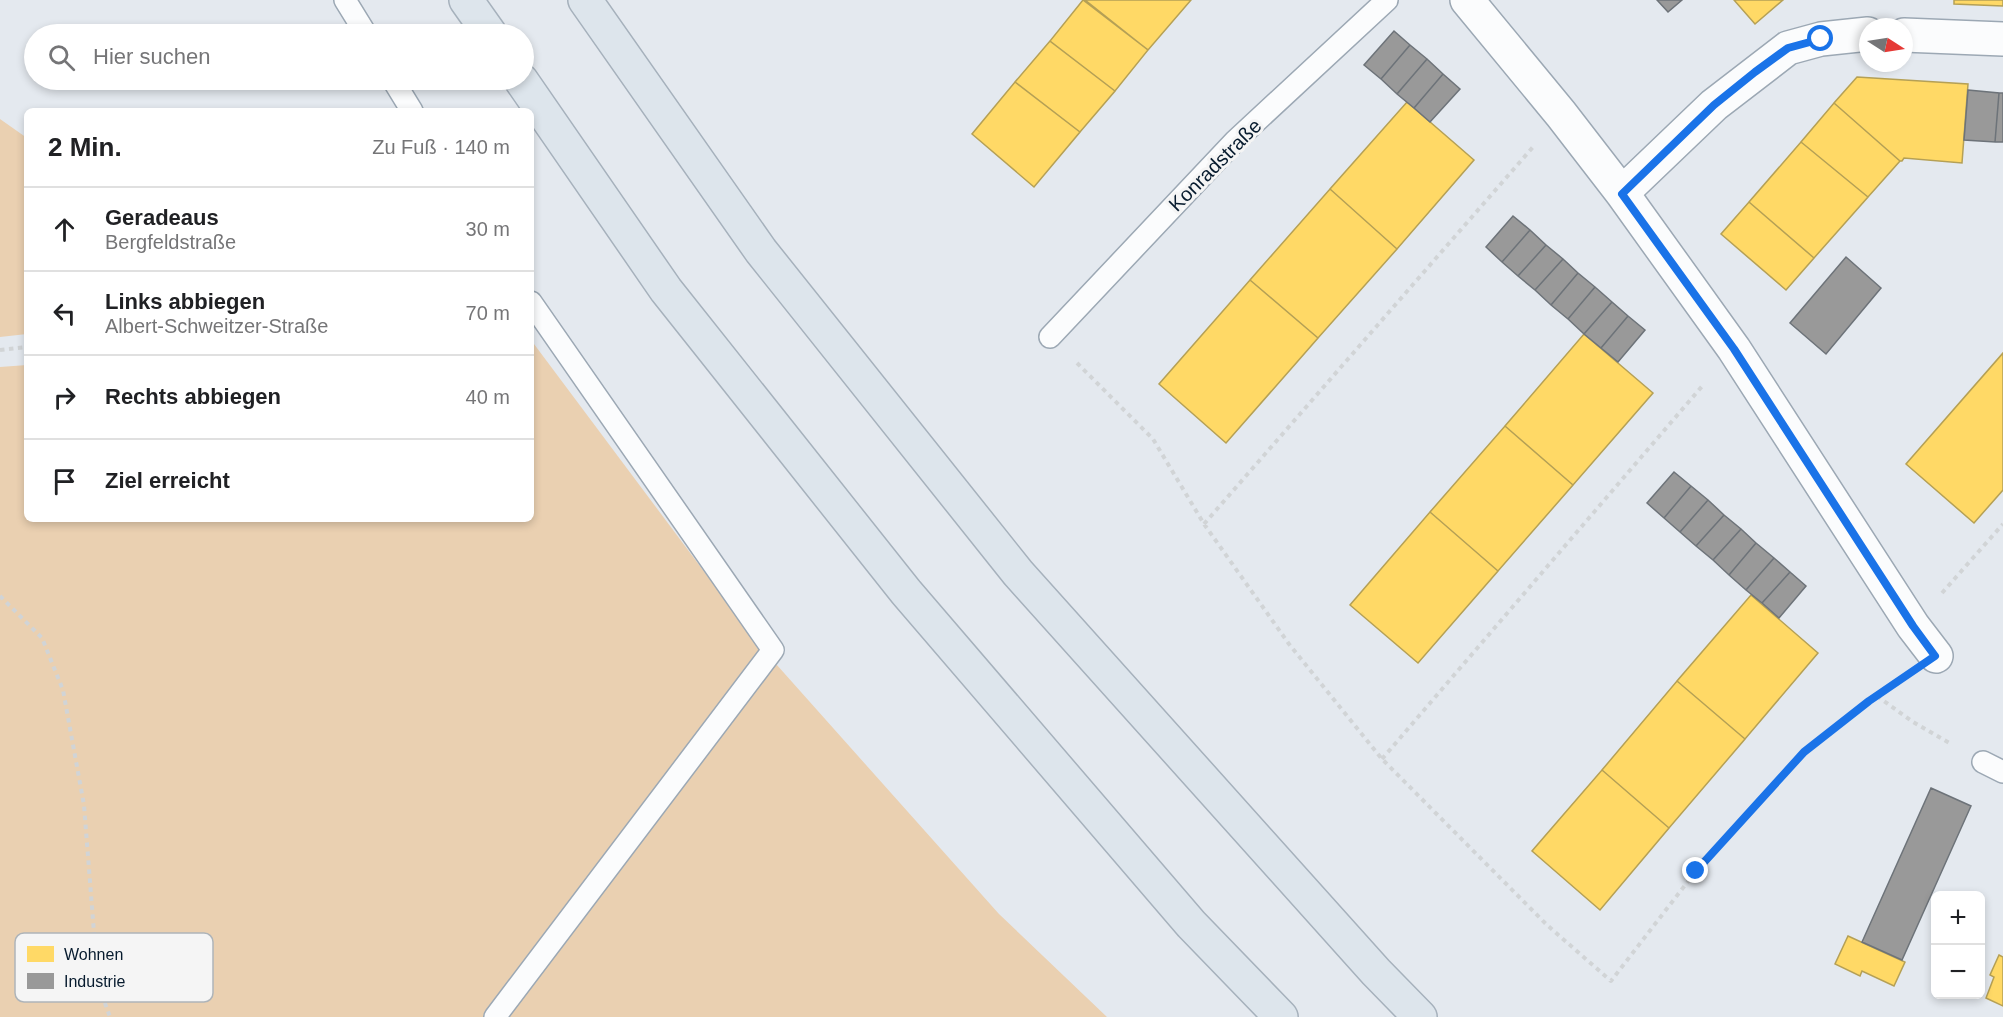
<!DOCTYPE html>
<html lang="de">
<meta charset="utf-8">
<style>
:root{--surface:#fff;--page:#f2f2f2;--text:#202124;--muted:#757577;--line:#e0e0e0}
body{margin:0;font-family:Arial,sans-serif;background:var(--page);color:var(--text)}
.controls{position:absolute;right:18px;bottom:18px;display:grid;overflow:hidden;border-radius:9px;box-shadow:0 3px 9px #0003}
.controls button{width:54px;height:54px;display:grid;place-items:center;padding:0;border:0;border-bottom:2px solid var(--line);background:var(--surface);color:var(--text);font:30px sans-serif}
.compass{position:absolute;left:1859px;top:18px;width:54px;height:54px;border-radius:50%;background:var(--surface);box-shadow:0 3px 9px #0003;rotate:102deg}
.stop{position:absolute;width:18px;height:18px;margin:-14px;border:4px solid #1a73e8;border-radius:50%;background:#fff}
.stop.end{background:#1a73e8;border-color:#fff;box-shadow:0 2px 6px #0008}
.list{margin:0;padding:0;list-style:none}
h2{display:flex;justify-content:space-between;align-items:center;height:78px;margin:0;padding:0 24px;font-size:26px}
h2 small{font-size:20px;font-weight:400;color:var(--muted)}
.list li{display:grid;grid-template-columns:39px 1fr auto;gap:18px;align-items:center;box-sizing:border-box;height:84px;padding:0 24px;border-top:2px solid var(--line)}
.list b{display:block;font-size:22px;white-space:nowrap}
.list p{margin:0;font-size:20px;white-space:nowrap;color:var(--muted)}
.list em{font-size:20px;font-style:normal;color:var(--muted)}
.icon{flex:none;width:33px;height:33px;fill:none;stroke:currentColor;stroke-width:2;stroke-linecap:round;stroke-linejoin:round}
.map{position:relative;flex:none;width:2003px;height:1017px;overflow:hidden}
.search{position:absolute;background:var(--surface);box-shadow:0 3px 9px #0003;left:24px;top:24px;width:510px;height:66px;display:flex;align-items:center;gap:15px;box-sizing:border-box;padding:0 21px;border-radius:33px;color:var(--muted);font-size:22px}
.panel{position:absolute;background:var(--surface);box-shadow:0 3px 9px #0003;left:24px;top:108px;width:510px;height:414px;border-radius:9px}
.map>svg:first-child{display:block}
.green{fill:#ead0b1}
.homes{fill:#ffd966;stroke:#b5a055;stroke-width:1.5}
.industry{fill:#999;stroke:#6d7379;stroke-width:1.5}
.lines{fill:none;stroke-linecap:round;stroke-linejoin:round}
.service-casing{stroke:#9ca8b4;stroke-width:24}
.minor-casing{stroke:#9ca8b4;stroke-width:36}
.motorway-casing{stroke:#a6b1bc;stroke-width:36}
.path{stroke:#d1d4d6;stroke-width:4;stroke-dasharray:4.5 4.5;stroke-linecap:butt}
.service{stroke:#fbfcfd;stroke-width:21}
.minor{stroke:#fbfcfd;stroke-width:33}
.motorway{stroke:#dde5ec;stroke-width:33}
.route{stroke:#1a73e8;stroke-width:8}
.labels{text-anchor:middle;stroke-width:6;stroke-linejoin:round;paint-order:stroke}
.street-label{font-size:20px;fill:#071b2e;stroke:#f5f5f5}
.key{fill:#f5f5f5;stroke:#aeb4b9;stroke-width:1.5}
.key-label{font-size:16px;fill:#071b2e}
</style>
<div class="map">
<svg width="2003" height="1017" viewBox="0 0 2003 1017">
<rect width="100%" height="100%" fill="#e4e9ef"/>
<path class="green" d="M0,119L27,138V334L0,337Z
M531,340L759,645L999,914L1107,1017H0V367L27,365V519H531Z"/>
<path class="homes" d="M1083,0L1148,50L1115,91L1050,41Z
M1085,0H1191L1148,50Z
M1734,0H1783L1755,24Z
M1954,0H2003V6L1954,4Z
M1050,41L1115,91L1080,132L1015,82Z
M1857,77L1968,84L1962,163L1904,158L1902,161H1900L1834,103Z
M1015,82L1080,132L1034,187L972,134Z
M1407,102L1474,160L1397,249L1330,189Z
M1834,103L1900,161L1868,197L1801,142Z
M1801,142L1868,197L1814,258L1749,202Z
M1330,189L1397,249L1318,338L1250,280Z
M1749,202L1814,258L1786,290L1721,234Z
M1250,280L1318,338L1226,443L1159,384Z
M1584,334L1653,393L1573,485L1505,426Z
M2003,353V490L1974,523L1906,464Z
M1505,426L1573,485L1498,571L1430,512Z
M1430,512L1498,571L1418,663L1350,605Z
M1751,595L1818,653L1745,739L1677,681Z
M1677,681L1745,739L1669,828L1602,770Z
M1602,770L1669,828L1600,910L1532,851Z
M1848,936L1905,962L1894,986L1862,971L1860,976L1835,964Z
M1999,955L2003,957V1006L1986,998L1994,977L1990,975Z"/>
<path class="industry" d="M1657,0H1682L1668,12Z
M1394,31L1410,45L1381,79L1364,65Z
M1410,45L1427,59L1397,94L1381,79Z
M1427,59L1443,74L1414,108L1397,94Z
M1443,74L1460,89L1430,122L1414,108Z
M1968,90L1999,93L1995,142L1964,140Z
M1999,93H2003V142H1995Z
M1513,216L1530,230L1502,262L1486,247Z
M1530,230L1546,245L1518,276L1502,262Z
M1546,245L1563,259L1535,290L1518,276Z
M1846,257L1881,288L1826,354L1790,323Z
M1563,259L1578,273L1551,305L1535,290Z
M1578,273L1595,287L1568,319L1551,305Z
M1595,287L1612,302L1584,334L1568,319Z
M1612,302L1628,316L1601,348L1584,334Z
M1628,316L1645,330L1618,362L1601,348Z
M1674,472L1691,486L1664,518L1647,503Z
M1691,486L1708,500L1680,532L1664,518Z
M1708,500L1724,515L1696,546L1680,532Z
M1724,515L1741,529L1713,560L1696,546Z
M1741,529L1756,543L1729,575L1713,560Z
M1756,543L1774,558L1746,590L1729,575Z
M1774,558L1790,572L1762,603L1746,590Z
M1790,572L1806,586L1779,618L1762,603Z
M1931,788L1971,806L1902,960L1862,942Z"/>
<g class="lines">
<g class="service-casing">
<path id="service" d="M345,0L366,34
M393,80L412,111
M1050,337L1235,141L1387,0
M1983,762L2003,772
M495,1017L773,650L531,302"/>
</g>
<g class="minor-casing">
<path id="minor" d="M1467,0L1561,114L1622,193L1734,349L1913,626L1936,656
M1904,35L2003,39
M1622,193L1714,105L1788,48L1821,39L1868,34"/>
</g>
<g class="motorway-casing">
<path id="motorway" d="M466,0L490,34
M585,0L761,251L1018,573L1376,972L1420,1017
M521,80L666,290L906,592L1191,924L1281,1017"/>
</g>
<path class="path" d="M0,350L27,347
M1077,363L1153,439L1204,524L1289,644L1382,759L1547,925L1611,981L1696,871L1804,752L1869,701L1900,680
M1204,524L1533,147
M1942,593L2003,524
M0,596L42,638L63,690L84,805L98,984L110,1017
M1877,696L1913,722L1951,744
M1382,759L1704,384"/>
<use href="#service" class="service"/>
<use href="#minor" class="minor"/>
<use href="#motorway" class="motorway"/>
</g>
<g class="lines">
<path class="route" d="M1696,871L1804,752L1869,701L1935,656L1913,626L1734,349L1622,194L1714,105L1755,72L1788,48L1821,39"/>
</g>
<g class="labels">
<g class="street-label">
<text transform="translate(1215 165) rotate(-45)" y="7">Konradstraße</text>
</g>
</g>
<rect x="15" y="933" width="198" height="69" rx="9" class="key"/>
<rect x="27" y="946" width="27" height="16" fill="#ffd966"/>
<rect x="27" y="973" width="27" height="16" fill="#999"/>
<g class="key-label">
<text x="64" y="960">Wohnen</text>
<text x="64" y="987">Industrie</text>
</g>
</svg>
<div class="controls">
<button>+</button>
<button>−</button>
</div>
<svg class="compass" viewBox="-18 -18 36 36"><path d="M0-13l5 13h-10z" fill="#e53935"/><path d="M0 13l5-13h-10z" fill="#757577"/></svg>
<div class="stop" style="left:1821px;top:39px"></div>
<div class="stop end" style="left:1696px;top:871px"></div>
<div class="search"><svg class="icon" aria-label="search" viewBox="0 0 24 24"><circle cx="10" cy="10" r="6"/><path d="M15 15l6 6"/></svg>Hier suchen</div>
<section class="panel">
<h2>2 Min.<small>Zu Fuß · 140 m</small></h2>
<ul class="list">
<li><svg class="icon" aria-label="ahead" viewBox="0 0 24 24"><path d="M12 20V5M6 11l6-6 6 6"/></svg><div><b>Geradeaus</b><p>Bergfeldstraße</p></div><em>30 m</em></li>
<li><svg class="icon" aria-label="left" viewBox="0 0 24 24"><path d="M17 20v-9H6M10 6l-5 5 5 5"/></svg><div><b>Links abbiegen</b><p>Albert-Schweitzer-Straße</p></div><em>70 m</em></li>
<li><svg class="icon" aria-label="right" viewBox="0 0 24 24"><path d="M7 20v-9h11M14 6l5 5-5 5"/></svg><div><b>Rechts abbiegen</b></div><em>40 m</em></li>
<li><svg class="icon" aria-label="arrive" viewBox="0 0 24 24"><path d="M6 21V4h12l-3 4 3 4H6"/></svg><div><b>Ziel erreicht</b></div></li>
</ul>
</section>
</div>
